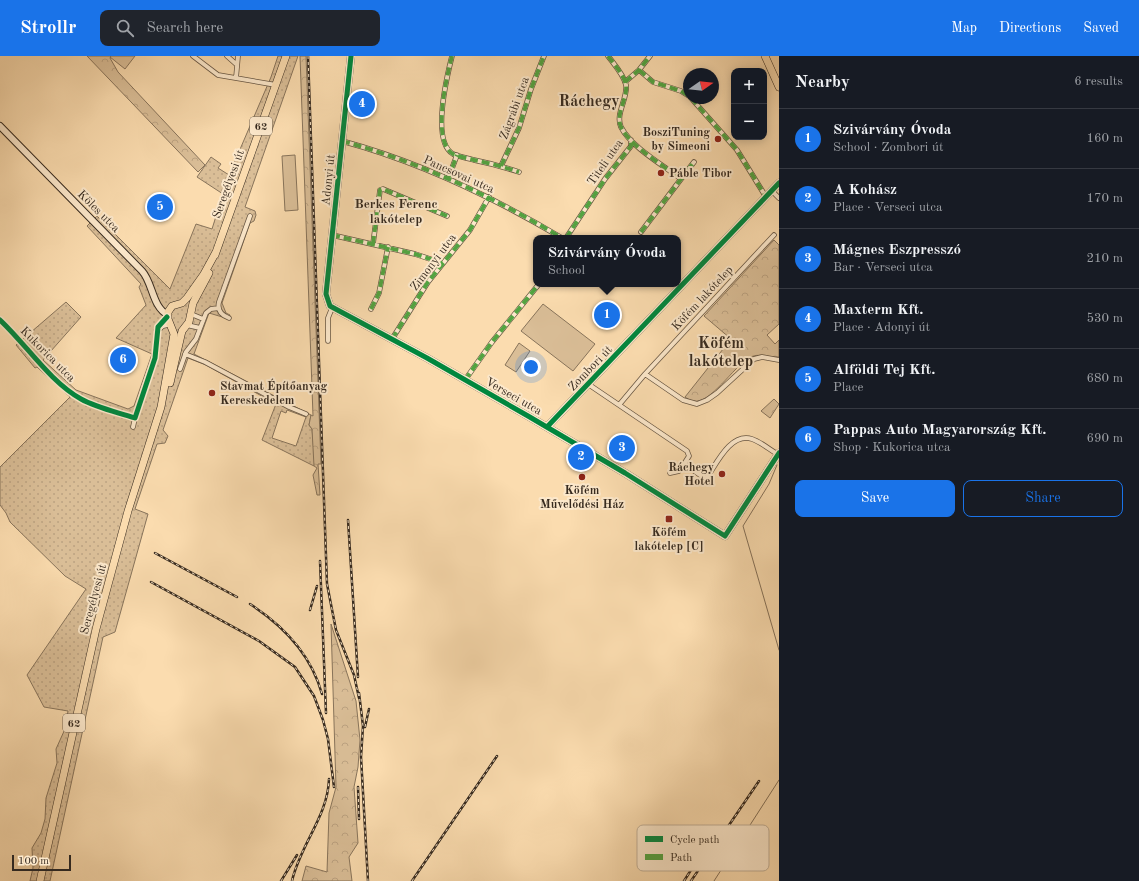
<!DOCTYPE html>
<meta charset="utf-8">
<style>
:root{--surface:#171b24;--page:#20242c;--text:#f1f3f6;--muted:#9ea1a6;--line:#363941;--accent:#1a73e8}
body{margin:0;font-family:"Old Standard TT",serif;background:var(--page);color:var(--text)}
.controls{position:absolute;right:12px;top:12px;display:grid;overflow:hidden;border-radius:8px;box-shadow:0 2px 10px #0003}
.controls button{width:36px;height:36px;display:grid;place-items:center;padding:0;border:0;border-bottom:1px solid var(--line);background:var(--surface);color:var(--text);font:20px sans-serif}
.compass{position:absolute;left:683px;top:12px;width:36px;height:36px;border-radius:50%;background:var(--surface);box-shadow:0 2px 10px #0003;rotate:76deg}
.scale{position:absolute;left:12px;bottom:10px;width:59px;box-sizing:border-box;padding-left:4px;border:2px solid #362a1f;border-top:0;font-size:11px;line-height:14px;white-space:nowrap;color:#362a1f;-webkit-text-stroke:3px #fce8cb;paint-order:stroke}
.you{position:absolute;left:531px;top:311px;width:14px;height:14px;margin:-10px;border:3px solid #fff;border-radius:50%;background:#1a73e8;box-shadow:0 0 0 6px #1a73e833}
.badge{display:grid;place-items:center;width:26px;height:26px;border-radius:50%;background:var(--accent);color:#fff;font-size:13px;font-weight:700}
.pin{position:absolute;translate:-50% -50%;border:2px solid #fff;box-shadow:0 1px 4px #0006}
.popup{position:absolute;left:533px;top:179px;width:148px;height:52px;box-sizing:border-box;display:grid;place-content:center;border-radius:8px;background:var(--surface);filter:drop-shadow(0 1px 3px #0005);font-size:13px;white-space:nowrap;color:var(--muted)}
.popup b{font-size:15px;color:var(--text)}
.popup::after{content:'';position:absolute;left:50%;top:100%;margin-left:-8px;border:8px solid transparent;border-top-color:var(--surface)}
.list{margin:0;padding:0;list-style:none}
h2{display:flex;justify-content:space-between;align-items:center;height:52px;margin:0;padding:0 16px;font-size:17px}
h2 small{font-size:13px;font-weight:400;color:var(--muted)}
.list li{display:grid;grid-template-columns:26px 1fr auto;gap:12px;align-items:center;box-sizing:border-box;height:60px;padding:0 16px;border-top:1px solid var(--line)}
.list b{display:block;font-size:15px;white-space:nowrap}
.list p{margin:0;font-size:13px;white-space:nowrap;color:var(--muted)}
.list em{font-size:13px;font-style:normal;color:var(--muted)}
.actions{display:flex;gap:8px;padding:12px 16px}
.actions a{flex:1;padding:9px 0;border:1px solid var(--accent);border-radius:8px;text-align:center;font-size:14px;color:var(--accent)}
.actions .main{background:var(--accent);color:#fff}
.icon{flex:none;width:22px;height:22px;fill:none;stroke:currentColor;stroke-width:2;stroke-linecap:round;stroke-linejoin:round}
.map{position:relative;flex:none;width:779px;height:825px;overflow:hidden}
header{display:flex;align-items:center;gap:24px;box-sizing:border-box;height:56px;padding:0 20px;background:var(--accent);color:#fff}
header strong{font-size:19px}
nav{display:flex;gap:22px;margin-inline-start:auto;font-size:14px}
.search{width:280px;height:36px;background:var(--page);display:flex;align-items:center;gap:10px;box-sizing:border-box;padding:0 14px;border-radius:8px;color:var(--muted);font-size:15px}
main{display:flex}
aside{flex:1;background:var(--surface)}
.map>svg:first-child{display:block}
.grass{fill:url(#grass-dots);stroke:#88745b;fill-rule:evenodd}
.forest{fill:url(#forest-crowns);stroke:#88745b}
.pitch{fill:#dabe97;stroke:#88745b}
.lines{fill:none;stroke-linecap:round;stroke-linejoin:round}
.stream{stroke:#847058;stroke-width:1}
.street-casing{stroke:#675643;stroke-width:5.5}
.secondary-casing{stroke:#362a1f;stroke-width:8}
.primary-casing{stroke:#362a1f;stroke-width:8}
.street{stroke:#fce8cb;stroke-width:4}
.secondary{stroke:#fce8cb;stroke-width:6}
.primary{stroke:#fbdcaf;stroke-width:7}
.rail-casing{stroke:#362a1f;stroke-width:2.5}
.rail{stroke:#fce8cb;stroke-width:1;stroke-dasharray:3;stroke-linecap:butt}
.quiet{stroke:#53a441;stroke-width:4;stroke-dasharray:8 4;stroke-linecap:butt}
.cycleway-casing{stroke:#fce8cb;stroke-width:8}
.cycleway{stroke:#00873e;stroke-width:5}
.poi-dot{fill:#8f2418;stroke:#fce8cb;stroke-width:1.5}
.labels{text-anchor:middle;stroke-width:4;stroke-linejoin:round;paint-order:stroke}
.shield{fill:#fce8cb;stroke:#716353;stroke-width:1}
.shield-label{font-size:11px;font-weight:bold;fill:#362a1f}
.street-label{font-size:12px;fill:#362a1f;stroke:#fce8cb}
.poi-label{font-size:12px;font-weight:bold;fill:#362a1f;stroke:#fce8cb;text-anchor:end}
.neighbourhood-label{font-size:13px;font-weight:bold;fill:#362a1f;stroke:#fce8cb}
.district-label{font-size:16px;font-weight:bold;fill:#362a1f;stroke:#fce8cb}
.key{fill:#fce8cb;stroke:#c1af97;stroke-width:1}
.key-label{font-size:11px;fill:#362a1f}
</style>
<header>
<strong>Strollr</strong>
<div class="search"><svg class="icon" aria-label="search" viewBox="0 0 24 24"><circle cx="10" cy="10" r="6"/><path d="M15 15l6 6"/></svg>Search here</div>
<nav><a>Map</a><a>Directions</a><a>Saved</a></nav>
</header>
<main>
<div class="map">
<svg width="779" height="825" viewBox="0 0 779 825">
<defs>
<pattern id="grass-dots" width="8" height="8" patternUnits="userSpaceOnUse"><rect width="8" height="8" fill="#dabe97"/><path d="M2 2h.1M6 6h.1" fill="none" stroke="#bca382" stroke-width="1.8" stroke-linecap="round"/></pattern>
<pattern id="forest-crowns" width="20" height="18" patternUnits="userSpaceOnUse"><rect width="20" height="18" fill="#dabe97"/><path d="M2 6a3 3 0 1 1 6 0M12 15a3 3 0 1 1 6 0" fill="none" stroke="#bca382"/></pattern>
</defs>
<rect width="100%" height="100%" fill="#fbdcaf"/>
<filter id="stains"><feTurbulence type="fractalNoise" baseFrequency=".005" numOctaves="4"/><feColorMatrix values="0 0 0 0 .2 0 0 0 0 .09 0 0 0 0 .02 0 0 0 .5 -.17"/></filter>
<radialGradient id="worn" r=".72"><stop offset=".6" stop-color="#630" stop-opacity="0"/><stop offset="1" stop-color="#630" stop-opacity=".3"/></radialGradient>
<path class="grass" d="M278,0H298L245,151L255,155L256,159L254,165L250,167L222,247L226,257L230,259L229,263L209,257L194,298L311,359L309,369L312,373L315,408L314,410L262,384L276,348L206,309L188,302L163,374L168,380L165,387L157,388L135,453L148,458L115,576L103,581L50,825H30L33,812L32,792L41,777L45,763L46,742L57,707L56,693L65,673L68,655L44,651L27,619L86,533L65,520L10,466L6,457L0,449V411L70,341L37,311L35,312L16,289L66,246L81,261L43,304L76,334L128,353L134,350L152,298L116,282L146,249L139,231L141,228L87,170L97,160L170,233L196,168L212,173L223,138L197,121L211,101L221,108L218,112L229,119L271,21ZM287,354L306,361L296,390L272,382L281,355L286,357Z"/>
<path class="forest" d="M87,0H111L110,2L118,16L205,109L198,116Z
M300,0H306L321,408H318L320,439H317L313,419L317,412L314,410L312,373L309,369L311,359L313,360Z
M774,184L779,189V268L767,279L775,288L779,284V301C768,302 759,296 749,302C734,310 710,349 693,345C690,345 687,342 685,341L731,283L704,260Z
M774,343L779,348L770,362L761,355Z
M331,568L356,645L360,684L358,711L354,731L358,787L349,801L352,825H302L306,810L327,816L329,757L336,731Z"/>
<path class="pitch" d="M111,0H135L125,13L110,1Z
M295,99L298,154L285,155L282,100Z
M543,248L595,288L573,315L521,275Z
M519,287L530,295L516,316L505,309Z"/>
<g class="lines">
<path class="stream" d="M777,409L769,428L743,470L779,594
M714,825L779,724"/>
<g class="street-casing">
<path id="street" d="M193,0L218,19L276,29
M227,0L236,8
M452,0C447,20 431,85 453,98C459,101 468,102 474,104C489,107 504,111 519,116
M608,0C614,8 624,19 626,29C628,42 615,58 621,71C631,91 663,109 681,123L694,106
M639,14L653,26L681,35L689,40
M236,22L238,0
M625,26L639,14L650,0
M691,42L737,94L766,141
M342,85C420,106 493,141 562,182
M501,110L519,72L531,33L544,0
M448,123L457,99
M772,135L779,142
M641,176L681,123
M332,179L415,198L442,207
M566,182L605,123L631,90V84
M373,188L380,134L383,133L447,160
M371,253L379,237L388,191
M191,258L203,263
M229,262C221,259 217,254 219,246L250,160
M0,264C25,287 50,326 81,343C97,352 117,356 135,362L155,302L158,271L167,261
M187,269L200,272
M157,275L163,270L171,268
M392,283L428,226L470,174L489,141
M328,285V262L332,252
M185,298L205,306L289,351L306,358
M180,313L186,296L196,283L206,257L211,253L219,252
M645,318L774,179
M465,324L492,286L539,228
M588,328L619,349
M133,371L135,362
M779,399C770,394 761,386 752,383C730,376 716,409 706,423L684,408L689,400L687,395L619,349L645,318L683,344L697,348L707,344L717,337L754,303L762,301L779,304
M670,417L679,415L684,408"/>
</g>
<g class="secondary-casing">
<path id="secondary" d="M351,0L326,238L330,250L427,302L528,360L625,417L725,480L779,397
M0,70L142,215C153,227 152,251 168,259
M547,371L779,127"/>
</g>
<g class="primary-casing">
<path id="primary" d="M765,0L779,31
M215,199L286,0
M170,327L182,275L189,266L193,247L209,217
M40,825L96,573L128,455L161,351L174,278L168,263V256L172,250L182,247L187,242L204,218L216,196"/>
</g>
<use href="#street" class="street"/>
<use href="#secondary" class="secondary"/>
<use href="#primary" class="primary"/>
<g class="rail-casing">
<path id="rail" d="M308,0L327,528L336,574L354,619L359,642
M348,464L358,621
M155,497L237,541
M320,505L326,657
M151,526L259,585L295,611L314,640L323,664L328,683L334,731
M250,548C284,570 311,598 322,638
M310,554L317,530
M359,637L363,670L361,701L368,825
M365,671L369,653
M358,731L359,763
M281,825L297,799
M292,825C300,789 328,760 329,723
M412,825L497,700
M684,825L698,803
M691,825L759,725"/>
</g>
<use href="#rail" class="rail"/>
<path class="quiet" d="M452,0C447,20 431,85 453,98C459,101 468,102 474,104C489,107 504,111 519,116
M608,0C614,8 624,19 626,29C628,42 615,58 621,71C631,91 663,109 681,123L694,106
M639,14L653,26L681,35L689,40
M625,26L639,14L650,0
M691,42L737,94L766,141
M342,85C420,106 493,141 562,182
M501,110L519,72L531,33L544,0
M448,123L457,99
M641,176L681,123
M332,179L415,198L442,207
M566,182L605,123L631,90V84
M373,188L380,134L383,133L447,160
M371,253L379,237L388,191
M392,283L428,226L470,174L489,141
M465,324L492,286L539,228"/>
<g class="cycleway-casing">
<path id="cycleway" d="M351,0L326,238L330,250L427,302L528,360L625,417L725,480L779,397
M0,264C25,287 50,326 81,343C97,352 117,356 135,362L155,302L158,271L167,261
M547,371L779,127"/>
</g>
<use href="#cycleway" class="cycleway"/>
</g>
<g class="poi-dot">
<circle cx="718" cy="83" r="4"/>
<circle cx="661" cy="117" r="4"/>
<circle cx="212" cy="337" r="4"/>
<circle cx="722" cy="418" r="4"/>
<circle cx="582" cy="421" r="4"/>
<rect x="665" y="459" width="8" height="8" rx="2"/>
</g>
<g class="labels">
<g class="shield">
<rect x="250" y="61" width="22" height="18" rx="3"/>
<rect x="63" y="658" width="22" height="18" rx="3"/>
</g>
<g class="shield-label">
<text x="261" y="74">62</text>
<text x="74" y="671">62</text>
</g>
<g class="street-label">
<text transform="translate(514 52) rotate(-70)" y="4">Zágrábi utca</text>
<text transform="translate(605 106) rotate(-55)" y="4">Titeli utca</text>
<text transform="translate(459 118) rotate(24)" y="4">Pancsovai utca</text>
<text transform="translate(328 124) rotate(-84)" y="4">Adonyi út</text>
<text transform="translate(228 128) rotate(-70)" y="4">Seregélyesi út</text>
<text transform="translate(99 155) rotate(45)" y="4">Köles utca</text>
<text transform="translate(433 206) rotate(-53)" y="4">Zimonyi utca</text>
<text transform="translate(702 242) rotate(-47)" y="4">Köfém lakótelep</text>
<text transform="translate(48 298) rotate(45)" y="4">Kukorica utca</text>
<text transform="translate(590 312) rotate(-46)" y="4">Zombori út</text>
<text transform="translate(514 340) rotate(30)" y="4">Verseci utca</text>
<text transform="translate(93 543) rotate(-75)" y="4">Seregélyesi út</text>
</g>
<g class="poi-label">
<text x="710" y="80">BosziTuning<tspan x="710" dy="14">by Simeoni</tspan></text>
<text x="669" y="121" text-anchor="start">Páble Tibor</text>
<text x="220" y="334" text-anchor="start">Stavmat Építőanyag<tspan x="220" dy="14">Kereskedelem</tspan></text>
<text x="714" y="415">Ráchegy<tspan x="714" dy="14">Hotel</tspan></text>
<text x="582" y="438" text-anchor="middle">Köfém<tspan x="582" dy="14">Művelődési Ház</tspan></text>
<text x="669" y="480" text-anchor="middle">Köfém<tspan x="669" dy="14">lakótelep [C]</tspan></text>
</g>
<g class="neighbourhood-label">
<text x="396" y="152">Berkes Ferenc<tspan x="396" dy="15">lakótelep</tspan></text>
</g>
<g class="district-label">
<text x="589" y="50">Ráchegy</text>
<text x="721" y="292">Köfém<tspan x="721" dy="18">lakótelep</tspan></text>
</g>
</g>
<rect x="637" y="769" width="132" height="46" rx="6" class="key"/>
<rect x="645" y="780" width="18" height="6" fill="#00873e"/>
<rect x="645" y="798" width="18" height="6" fill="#53a441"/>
<g class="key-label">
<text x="670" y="787">Cycle path</text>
<text x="670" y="805">Path</text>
</g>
<rect width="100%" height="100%" filter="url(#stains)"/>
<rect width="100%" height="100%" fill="url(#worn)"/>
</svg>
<div class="controls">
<button>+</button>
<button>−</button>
</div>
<svg class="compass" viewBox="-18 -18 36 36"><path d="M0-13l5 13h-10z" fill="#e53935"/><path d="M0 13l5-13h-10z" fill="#9ea1a6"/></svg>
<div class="scale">100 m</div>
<div class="you"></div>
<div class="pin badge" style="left:607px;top:259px">1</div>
<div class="popup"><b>Szivárvány Óvoda</b>School</div>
<div class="pin badge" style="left:581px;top:401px">2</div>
<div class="pin badge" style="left:622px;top:392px">3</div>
<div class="pin badge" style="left:362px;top:48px">4</div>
<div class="pin badge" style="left:160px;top:151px">5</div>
<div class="pin badge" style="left:123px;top:304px">6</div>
</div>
<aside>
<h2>Nearby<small>6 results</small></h2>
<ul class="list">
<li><span class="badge">1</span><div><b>Szivárvány Óvoda</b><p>School · Zombori út</p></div><em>160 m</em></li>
<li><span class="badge">2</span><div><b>A Kohász</b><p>Place · Verseci utca</p></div><em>170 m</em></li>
<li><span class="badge">3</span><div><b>Mágnes Eszpresszó</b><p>Bar · Verseci utca</p></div><em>210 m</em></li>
<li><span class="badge">4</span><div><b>Maxterm Kft.</b><p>Place · Adonyi út</p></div><em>530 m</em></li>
<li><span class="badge">5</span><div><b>Alföldi Tej Kft.</b><p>Place</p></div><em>680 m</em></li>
<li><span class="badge">6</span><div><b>Pappas Auto Magyarország Kft.</b><p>Shop · Kukorica utca</p></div><em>690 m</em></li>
</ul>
<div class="actions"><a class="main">Save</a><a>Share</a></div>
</aside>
</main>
